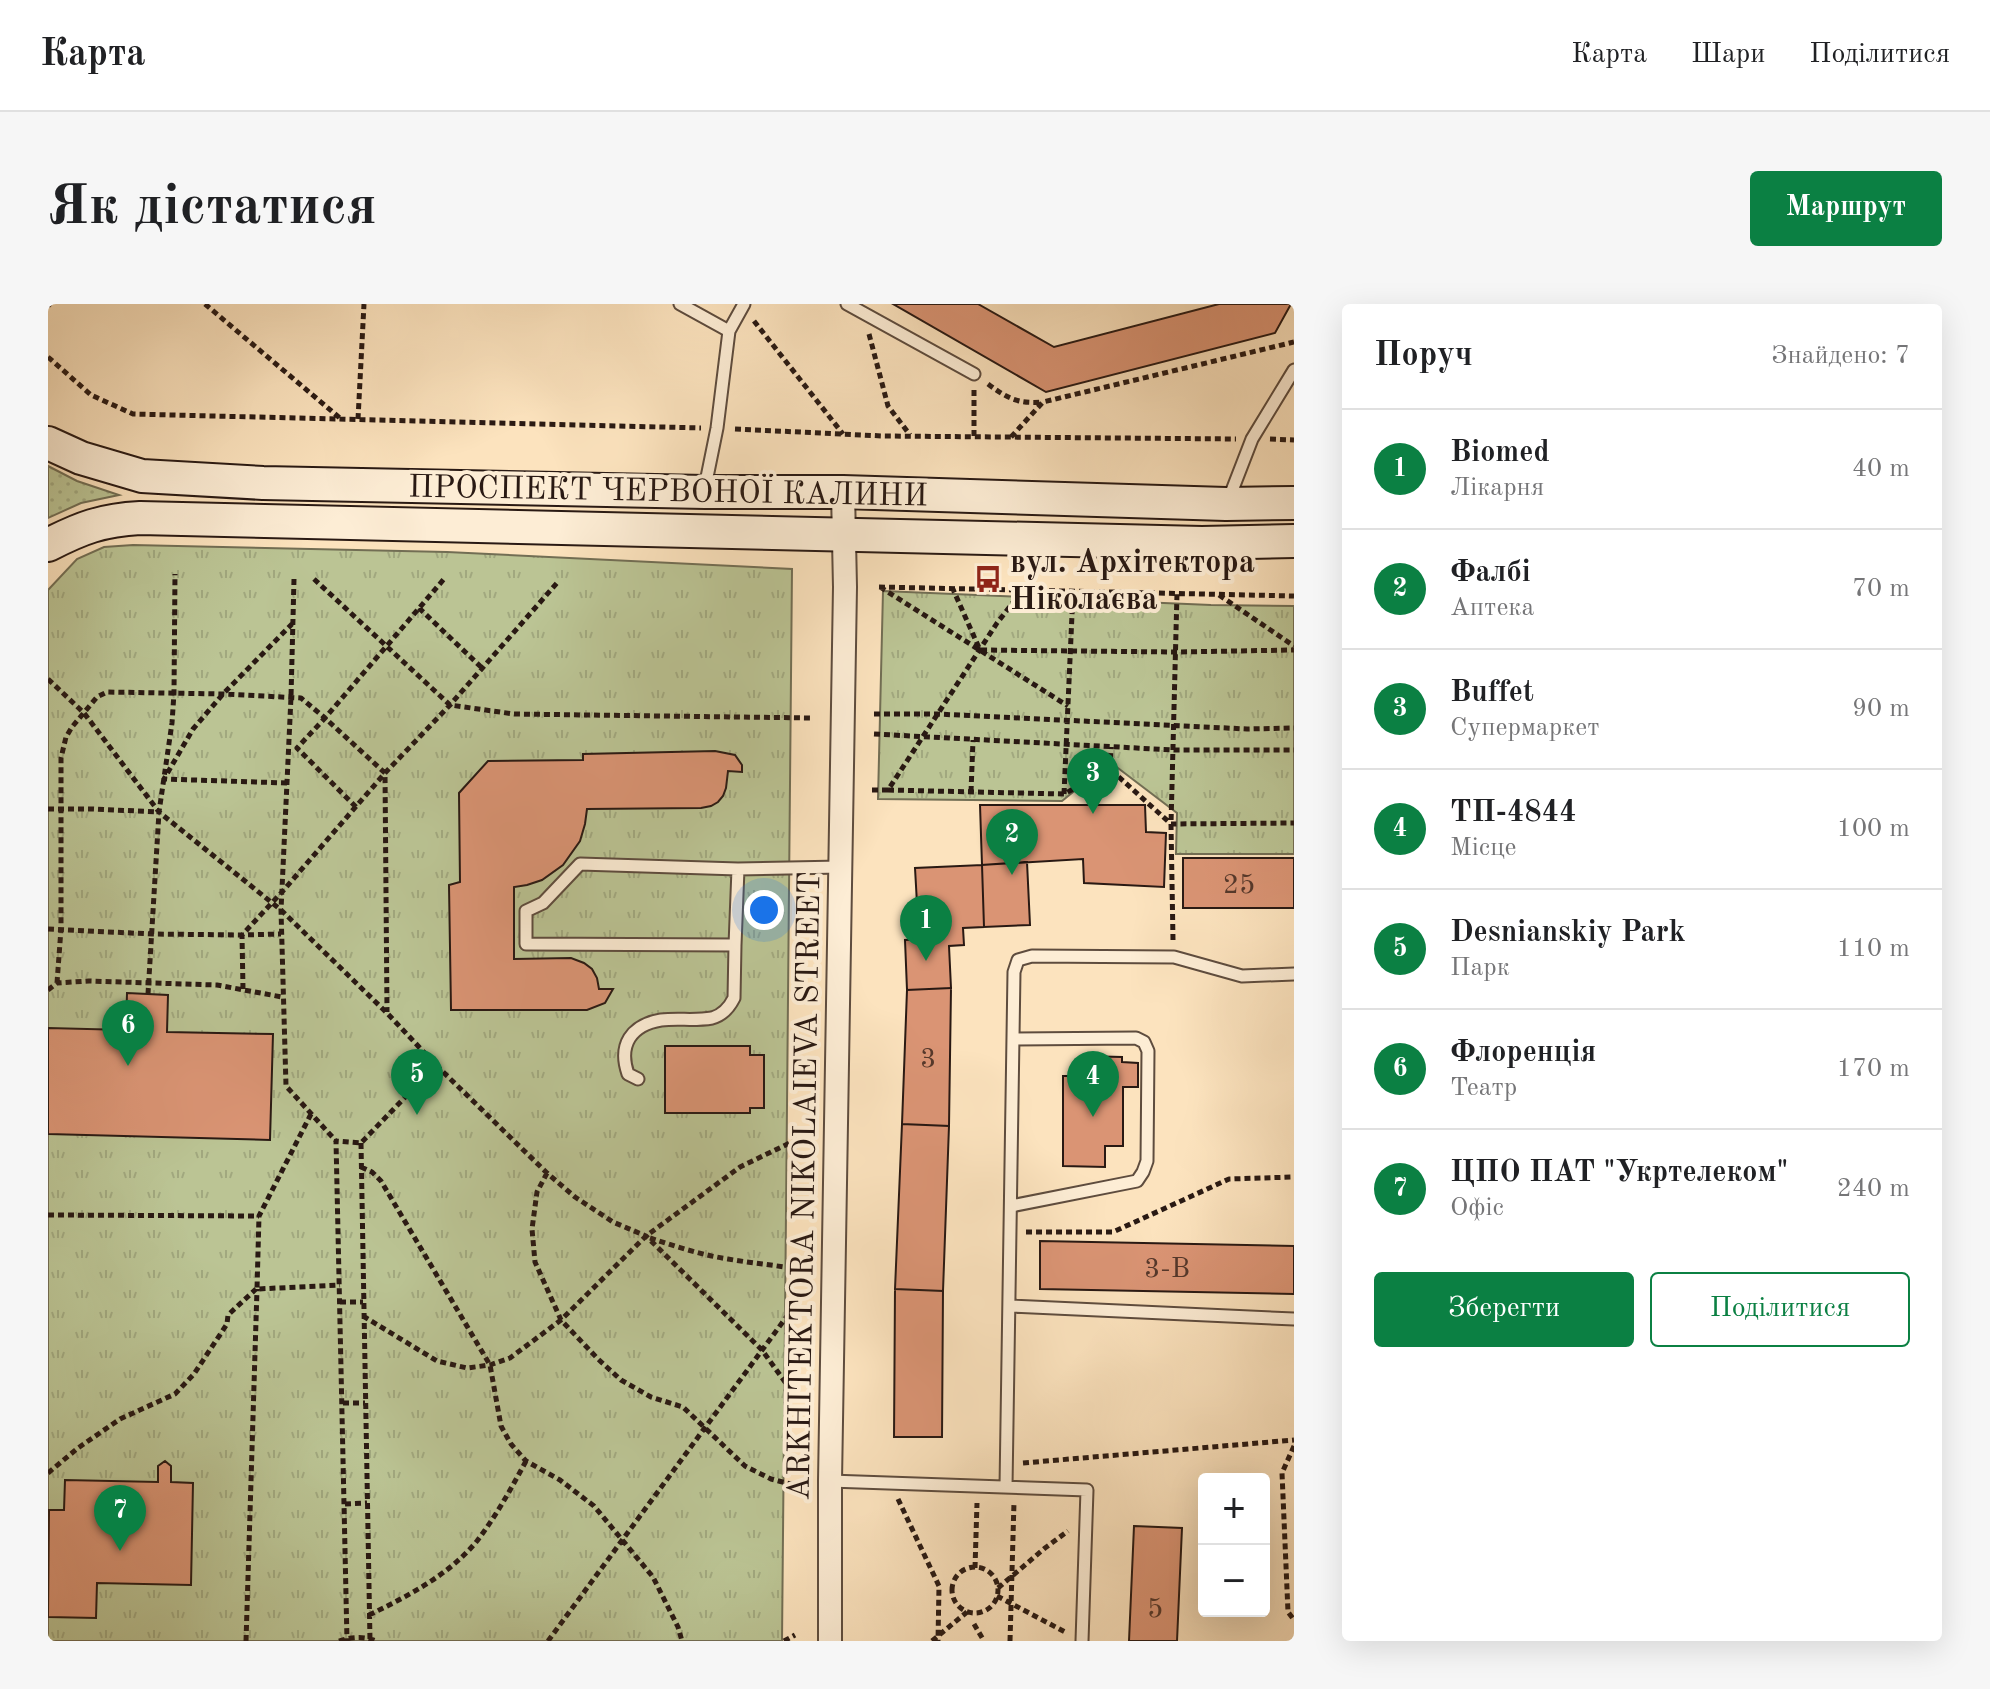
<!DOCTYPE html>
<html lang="uk">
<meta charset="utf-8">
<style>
:root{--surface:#fff;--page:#f6f6f6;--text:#202124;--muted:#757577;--line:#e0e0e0;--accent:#0b8043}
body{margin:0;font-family:"Old Standard TT",serif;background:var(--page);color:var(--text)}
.controls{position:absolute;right:24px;bottom:24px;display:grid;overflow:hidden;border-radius:8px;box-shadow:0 8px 32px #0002}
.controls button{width:72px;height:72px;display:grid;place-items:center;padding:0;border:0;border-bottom:2px solid var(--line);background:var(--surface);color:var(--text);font:40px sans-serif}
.you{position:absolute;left:716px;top:606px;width:28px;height:28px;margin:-20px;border:6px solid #fff;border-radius:50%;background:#1a73e8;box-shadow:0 0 0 12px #1a73e833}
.badge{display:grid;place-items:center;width:52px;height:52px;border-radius:50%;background:var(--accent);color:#fff;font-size:26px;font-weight:700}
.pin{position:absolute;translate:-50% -66px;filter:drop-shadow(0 2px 4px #0008)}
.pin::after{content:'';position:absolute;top:42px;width:28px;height:24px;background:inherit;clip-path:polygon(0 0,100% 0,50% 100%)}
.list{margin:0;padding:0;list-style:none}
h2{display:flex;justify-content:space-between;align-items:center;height:104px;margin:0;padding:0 32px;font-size:34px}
h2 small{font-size:26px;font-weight:400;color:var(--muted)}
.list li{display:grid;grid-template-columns:52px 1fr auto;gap:24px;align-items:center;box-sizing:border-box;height:120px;padding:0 32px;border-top:2px solid var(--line)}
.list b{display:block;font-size:30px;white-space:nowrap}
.list p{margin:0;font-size:26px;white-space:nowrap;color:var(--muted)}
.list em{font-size:26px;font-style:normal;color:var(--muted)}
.actions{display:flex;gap:16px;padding:24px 32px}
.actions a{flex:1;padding:18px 0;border:2px solid var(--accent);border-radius:8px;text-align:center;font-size:28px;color:var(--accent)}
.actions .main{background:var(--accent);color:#fff}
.map{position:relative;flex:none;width:1246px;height:1337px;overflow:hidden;border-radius:8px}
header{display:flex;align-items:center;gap:48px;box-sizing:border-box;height:112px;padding:0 40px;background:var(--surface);border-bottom:2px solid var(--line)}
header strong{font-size:38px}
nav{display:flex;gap:44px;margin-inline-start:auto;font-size:28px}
.intro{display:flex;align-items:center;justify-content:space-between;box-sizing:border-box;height:192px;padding:0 48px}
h1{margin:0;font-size:56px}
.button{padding:20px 36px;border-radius:8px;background:var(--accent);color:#fff;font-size:28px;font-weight:700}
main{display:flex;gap:48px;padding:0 48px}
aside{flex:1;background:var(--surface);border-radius:8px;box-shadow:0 8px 32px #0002}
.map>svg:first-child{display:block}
.grass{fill:url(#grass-dots);stroke:#726e54;stroke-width:2}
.park{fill:url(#park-tufts);stroke:#726e54;stroke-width:2}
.building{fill:#da9474;stroke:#291913;stroke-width:2}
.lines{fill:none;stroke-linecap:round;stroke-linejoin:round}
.lane-casing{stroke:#5e4c3e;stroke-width:15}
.street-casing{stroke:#5e4c3e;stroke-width:26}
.secondary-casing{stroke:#291913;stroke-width:36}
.path{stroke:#291913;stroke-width:5;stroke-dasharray:6 4;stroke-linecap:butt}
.lane{stroke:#fdedd5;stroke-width:11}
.street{stroke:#fdedd5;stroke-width:22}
.secondary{stroke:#fdedd5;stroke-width:32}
.labels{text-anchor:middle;stroke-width:8;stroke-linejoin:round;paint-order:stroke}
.number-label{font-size:28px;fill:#55382b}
.street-label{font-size:32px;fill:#291913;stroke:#fdedd5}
.poi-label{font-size:32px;font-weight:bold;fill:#291913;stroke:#fdedd5;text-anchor:start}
</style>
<header>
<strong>Карта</strong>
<nav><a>Карта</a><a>Шари</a><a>Поділитися</a></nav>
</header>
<div class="intro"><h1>Як дістатися</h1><a class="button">Маршрут</a></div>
<main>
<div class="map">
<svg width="1246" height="1337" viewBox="0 0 1246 1337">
<defs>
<pattern id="grass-dots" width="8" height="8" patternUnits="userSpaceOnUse" patternTransform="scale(2)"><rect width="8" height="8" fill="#bbc494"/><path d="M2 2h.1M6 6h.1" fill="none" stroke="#a1a87f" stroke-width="1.8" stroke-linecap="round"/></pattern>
<pattern id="park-tufts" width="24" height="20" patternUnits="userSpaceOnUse" patternTransform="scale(2)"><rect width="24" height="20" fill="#bbc494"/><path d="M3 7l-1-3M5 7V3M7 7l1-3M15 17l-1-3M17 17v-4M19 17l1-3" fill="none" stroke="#a1a87f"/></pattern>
</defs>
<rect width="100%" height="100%" fill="#fce3be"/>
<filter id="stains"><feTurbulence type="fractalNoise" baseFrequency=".0025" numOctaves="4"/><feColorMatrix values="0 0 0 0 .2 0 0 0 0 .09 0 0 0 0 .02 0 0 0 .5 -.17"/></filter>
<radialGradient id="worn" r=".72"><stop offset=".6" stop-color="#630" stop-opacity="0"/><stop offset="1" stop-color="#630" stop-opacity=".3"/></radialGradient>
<path class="grass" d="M0,162L29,177L71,191L33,199L0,214Z"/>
<path class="park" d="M85,241L399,248L744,265L734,1337H0V286L29,255L56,243Z
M835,287L1163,301L1246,302V550H1128L1129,509L1062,458L1014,497L830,495Z"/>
<path class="building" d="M845,0H930L1006,43L1171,0H1243L1227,29L998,88Z
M667,447L687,451L694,461V468L680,467L678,484L675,492L670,498L663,502L653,504L539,505L537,520L532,537L515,561L494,576L479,581L466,583V655L523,654L536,659L544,665L549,674L551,685H565L557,699L539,706H403L401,581L412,578L411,489L440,457L535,456V450Z
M932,501H1097L1098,528L1118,529L1116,583L1036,579L1035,555L934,561Z
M1135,554H1246V604H1135Z
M979,558L982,621L936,623L934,561Z
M934,561L936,623L915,624L916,641L901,642L903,684L859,686L857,636L871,635L867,564Z
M903,684L901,822L854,820L859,686Z
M79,689L120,691L119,728L225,730L222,836L0,830V724L78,726Z
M617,742H702V751H716V804H702V809H617Z
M1033,752L1074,753V758L1090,759V783H1075V842H1057V863L1015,862V772H1033Z
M854,820L901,822L895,987L847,985Z
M992,937L1246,942V990L992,985Z
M847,985L895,987L894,1133H846Z
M117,1157L123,1162V1178L145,1179L143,1281L49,1279L48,1314L0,1313L1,1206H16L17,1176L110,1178V1162Z
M1086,1222L1134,1224L1129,1337H1081Z"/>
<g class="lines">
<g class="lane-casing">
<path id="lane" d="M632,0L681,27L669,124L657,183
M799,0L926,70
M681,27L696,0
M1180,197L1204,135L1246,66
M687,641L690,565
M590,775L580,770C570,741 583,721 613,716C630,714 647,717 664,714C675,711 681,704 686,694L687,641L478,640V607L495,599L532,560L690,565L793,563
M963,902L1089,877L1095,868L1099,857L1100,747L1096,738L1088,734L965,735
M962,1002L1246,1015
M782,1177L1039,1186L1034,1337
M958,1183L966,668L970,656L984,652L1126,653L1194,672L1246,670"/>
</g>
<g class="street-casing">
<path id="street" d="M782,1337V1177L797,283L795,188"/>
</g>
<g class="secondary-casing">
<path id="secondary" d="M0,139L33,154L94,172L215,179L657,188H795L1178,200L1246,199
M0,241C33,224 54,216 92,214L1154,239L1246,237"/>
</g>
<path class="path" d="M157,0L293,115
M0,2L2,0
M706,17L795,130
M821,30L840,102L862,131
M0,53L43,91L85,110L653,124
M940,80C960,95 971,100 995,98
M310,115L316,0
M687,125L835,132L1188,135
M926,132V83
M963,133L995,98L1246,38
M1222,135L1246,136
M246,275L243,393L233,606L238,782L288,837
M266,275L402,401L466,410L764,414
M831,283L1246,292
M832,283L1020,402
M904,283L932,346L1127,348L1246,346
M1171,291L1246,342
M371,304L434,364
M0,375L36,409L111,508L233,606L339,709L388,761L313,839L288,837L299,1337
M826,410H889L1199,425L1246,424
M826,430L1126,446H1246
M1062,465L1063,443
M239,479L116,475L145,425L175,390L244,320
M824,486H840L949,319L974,287
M840,486L1016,490L1062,465L1123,520L1246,519
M923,488L925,436
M1016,490L1025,288
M308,503L249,444L277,414L337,469L339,708
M0,505H45L111,508
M0,625L104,630L194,631L234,588L337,469L402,401L509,279
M1125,636L1123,520L1129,289
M9,679L13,625V454L18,433L24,423L49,393L59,388L175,390L253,394L277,414L396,275
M195,685L194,631L233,630
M0,686L9,679L41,677L169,681L234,693
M100,690L111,508L124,419L126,389L127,270
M388,761L499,869L527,893L565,918L598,932L714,1046L750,1096
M263,810L211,912L209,985L292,981
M313,839L322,1337
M313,863L324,868L333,877L442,1061L453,1122L463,1140L478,1157L512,1176L546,1202L605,1273L630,1323L634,1337
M499,869L489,888L484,925L487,958L513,1016L550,1055L573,1076L603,1093L635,1103L697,1162L723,1175L750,1182
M0,911L211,912
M978,928H1065L1181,875L1246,873
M602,934C627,942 653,951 680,955C703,959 726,961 749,965
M292,998H315
M315,1012L389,1057L419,1064L442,1061L462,1054L513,1016L598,932L692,863L752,834
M295,1099H317
M1246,1142L1234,1169L1240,1308L1246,1316
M975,1159L1246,1136
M0,1169L30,1144L72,1115L127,1090L146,1070L179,1020L180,1011L208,985
M850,1195L891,1282L890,1337
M297,1200L319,1199
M904 1286a23 23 0 1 1 46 0a23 23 0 1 1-46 0Z
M927,1264L929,1199
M950,1284L997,1244L1020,1227
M949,1292L1019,1329
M321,1311C360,1292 401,1271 429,1237C448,1212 463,1185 478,1157
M926,1320L936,1337
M198,1337L209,985
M291,1337C303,1333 317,1332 328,1337
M500,1337L748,1000
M736,1337L747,1331
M884,1337L919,1308
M962,1337L966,1198"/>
<use href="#lane" class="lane"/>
<use href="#street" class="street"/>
<use href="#secondary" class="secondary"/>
</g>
<defs>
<g id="bus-bare" transform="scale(2.16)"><path d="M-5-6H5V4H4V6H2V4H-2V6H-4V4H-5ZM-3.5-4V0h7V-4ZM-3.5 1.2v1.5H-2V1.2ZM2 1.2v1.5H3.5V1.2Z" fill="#8f2418" stroke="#fdedd5" stroke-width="2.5" paint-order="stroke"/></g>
</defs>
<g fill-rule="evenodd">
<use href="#bus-bare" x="940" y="275"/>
</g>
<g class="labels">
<g class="number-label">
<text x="1191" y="589">25</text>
<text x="880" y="763">3</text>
<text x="1119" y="973">3-В</text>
<text x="1107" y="1313">5</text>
</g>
<g class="street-label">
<text transform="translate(620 186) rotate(1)" y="11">ПРОСПЕКТ ЧЕРВОНОЇ КАЛИНИ</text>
<text transform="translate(755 882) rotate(-89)" y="11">ARKHITEKTORA NIKOLAIEVA STREET</text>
</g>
<g class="poi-label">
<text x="962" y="268">вул. Архітектора<tspan x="962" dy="37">Ніколаєва</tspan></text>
</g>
</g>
<rect width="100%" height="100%" filter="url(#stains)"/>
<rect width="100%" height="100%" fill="url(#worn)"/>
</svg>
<div class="controls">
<button>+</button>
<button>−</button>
</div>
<div class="you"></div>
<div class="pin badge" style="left:878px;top:657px">1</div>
<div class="pin badge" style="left:964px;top:571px">2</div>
<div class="pin badge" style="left:1045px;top:510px">3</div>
<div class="pin badge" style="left:1045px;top:813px">4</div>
<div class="pin badge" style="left:369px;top:811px">5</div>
<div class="pin badge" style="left:80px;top:762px">6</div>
<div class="pin badge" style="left:72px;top:1247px">7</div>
</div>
<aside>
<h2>Поруч<small>Знайдено: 7</small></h2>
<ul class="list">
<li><span class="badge">1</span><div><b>Biomed</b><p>Лікарня</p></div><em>40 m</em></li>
<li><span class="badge">2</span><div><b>Фалбі</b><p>Аптека</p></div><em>70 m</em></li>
<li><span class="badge">3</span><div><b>Buffet</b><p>Супермаркет</p></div><em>90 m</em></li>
<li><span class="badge">4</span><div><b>ТП-4844</b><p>Місце</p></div><em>100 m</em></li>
<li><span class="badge">5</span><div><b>Desnianskiy Park</b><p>Парк</p></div><em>110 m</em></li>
<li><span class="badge">6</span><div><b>Флоренція</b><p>Театр</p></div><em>170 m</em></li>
<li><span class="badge">7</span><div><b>ЦПО ПАТ &quot;Укртелеком&quot;</b><p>Офіс</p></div><em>240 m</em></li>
</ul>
<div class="actions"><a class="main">Зберегти</a><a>Поділитися</a></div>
</aside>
</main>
